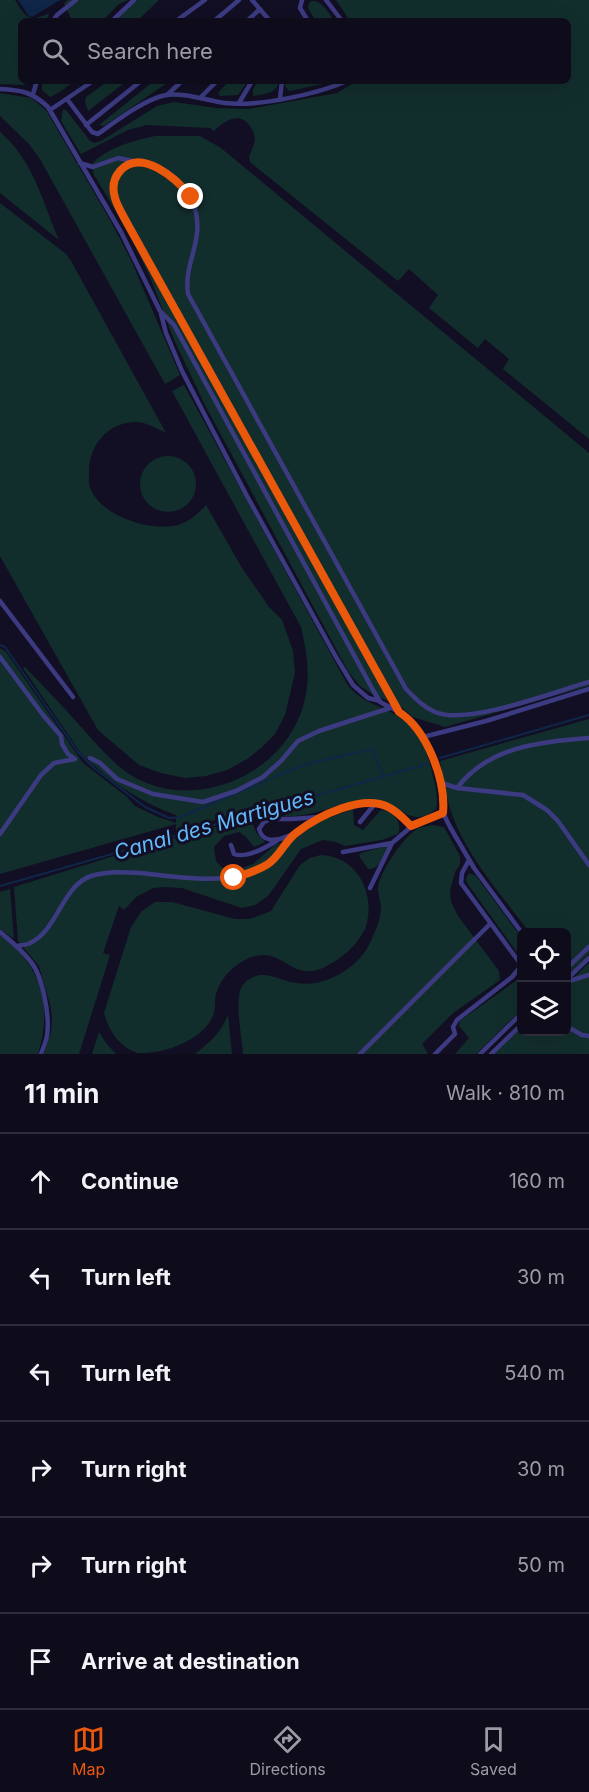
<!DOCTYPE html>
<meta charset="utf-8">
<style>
:root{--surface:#0e0b1b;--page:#171424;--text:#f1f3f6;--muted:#9b9ba3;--line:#2e2b3a;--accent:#ea580c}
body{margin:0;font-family:Inter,sans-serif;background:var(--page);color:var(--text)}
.controls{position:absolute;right:18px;bottom:18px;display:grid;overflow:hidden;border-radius:9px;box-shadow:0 6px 24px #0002}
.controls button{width:54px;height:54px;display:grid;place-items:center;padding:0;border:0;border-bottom:2px solid var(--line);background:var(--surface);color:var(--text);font:30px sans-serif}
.stop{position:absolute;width:18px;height:18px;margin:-14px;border:4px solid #ea580c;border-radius:50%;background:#fff}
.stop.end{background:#ea580c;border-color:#fff;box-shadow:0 2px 6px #0008}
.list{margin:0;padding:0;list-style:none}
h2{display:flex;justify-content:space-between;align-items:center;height:78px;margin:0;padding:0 24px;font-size:26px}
h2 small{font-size:20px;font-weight:400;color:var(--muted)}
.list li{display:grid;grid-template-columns:39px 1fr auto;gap:18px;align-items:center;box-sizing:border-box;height:96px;padding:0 24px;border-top:2px solid var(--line)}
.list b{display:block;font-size:22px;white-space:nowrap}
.list em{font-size:20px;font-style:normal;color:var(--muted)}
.icon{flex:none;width:33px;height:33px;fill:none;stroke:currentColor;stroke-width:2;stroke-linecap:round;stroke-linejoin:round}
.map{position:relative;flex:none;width:589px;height:1054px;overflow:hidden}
.search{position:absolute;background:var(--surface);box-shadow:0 6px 24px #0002;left:18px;right:18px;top:18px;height:66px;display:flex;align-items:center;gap:15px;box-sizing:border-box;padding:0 21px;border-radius:9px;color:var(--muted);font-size:22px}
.sheet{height:654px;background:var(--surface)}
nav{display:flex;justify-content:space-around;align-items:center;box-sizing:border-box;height:84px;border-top:2px solid var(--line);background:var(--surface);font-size:16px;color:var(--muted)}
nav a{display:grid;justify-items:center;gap:3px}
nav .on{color:var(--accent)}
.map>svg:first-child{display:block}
.green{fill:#122e2c}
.water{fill:#0f2648}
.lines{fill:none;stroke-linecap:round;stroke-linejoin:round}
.stream{stroke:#0f2648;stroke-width:2}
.lane{stroke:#3c3b82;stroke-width:4.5}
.route{stroke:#ea580c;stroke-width:8}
.labels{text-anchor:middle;stroke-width:6;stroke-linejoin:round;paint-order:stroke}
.water-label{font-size:21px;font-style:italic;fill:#63b8fc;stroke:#120f24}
</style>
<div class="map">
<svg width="589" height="1054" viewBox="0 0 589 1054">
<rect width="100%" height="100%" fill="#120f24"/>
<path class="green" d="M0,0H15C26,18 29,23 49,13L47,21H21V81H31L23,85L0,84Z
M68,0H128L119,4L102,21H72L64,3Z
M137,0H159L137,21H114Z
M336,0H589V439L503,369L509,359L485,339L478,348L429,308L438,295L409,269L398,281L250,162L249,158C250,153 254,146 255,140C255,135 253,130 250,126C240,111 224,121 214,131L210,128L147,125L128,130L81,154L61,121L63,109L66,110L90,141L95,143L101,141L157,106L174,102L216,108L248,109L337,93L357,81H568V21H350Z
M312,1C322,0 329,14 335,21H316L308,8L309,3Z
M46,81H74L60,92L50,97L42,90V85Z
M108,81H127L88,111L85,102L86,97Z
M154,81H170L104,126L99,125Z
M229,81H248L238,95L220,96L218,93Z
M258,81H279C276,94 265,94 253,96V89Z
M285,81H337L289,91L285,86Z
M0,93L31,98L46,110L110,220L131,260L180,375L165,384L40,159L29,144L0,116Z
M0,132C34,161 42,201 59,240L0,193Z
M155,136H200L221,148L589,453V686L445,727L413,717L400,706L372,694L360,686L348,671L205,405L175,342L150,277L129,233L94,175L92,164C108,147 133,141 155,136Z
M0,203L66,254L71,261L166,433C156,428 146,422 136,422C108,422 88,446 89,473C89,477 88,483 90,487C99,516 154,534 181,524C191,520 199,513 206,505L242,568L269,607L282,620L293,651L295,673L285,715L275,734L261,748L247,759L227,770L206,776L185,778L161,773L139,765L98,730L0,556Z
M184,385L347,684C356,696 366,701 380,707C412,721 422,735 431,768C434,782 439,795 436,809C410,830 401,803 377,801C343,798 317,818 285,816L277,801L176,832V824L0,874V648L6,652L83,763L127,797L135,806L158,817L176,823V815C140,802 107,780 80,752L23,668L25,667C44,687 63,706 81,727C98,745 113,765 134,777C198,813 286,773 304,703C311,677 307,653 301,627L172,391Z
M140 484a28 28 0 1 1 56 0a28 28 0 1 1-56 0Z
M589,719V954L567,976L566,933L529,932C505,899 475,866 458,829C448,808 444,784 440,761Z
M353,809L354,825L363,830L381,810C394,811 403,823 398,834L382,840L345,846L336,842L323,840L301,849L268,896L255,905L242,908L182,888L165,887L153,888L136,897L124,910L119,906L103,953L110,955L79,1054H44L51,1033L52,1017L50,1004L39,966L18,941L14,887L156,843L254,817L253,825L257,834L265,842L254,847L246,837L239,832L224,836L214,847L216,861L225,871L238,870L253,864L275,845L297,837L320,821Z
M432,825L444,827L460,856V864L455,872L450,890L451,902L458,916L499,971L500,980L453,1013L422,1044L428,1054H243C242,1037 234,1001 242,986C245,981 255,975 261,975C272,974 285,982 296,983C325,988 359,968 371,941C376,930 381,918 381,906C380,900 378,893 378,888C379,873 405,834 419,828C422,827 428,826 432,825Z
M386,846L388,847C383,857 381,869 368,869L359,856L361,853Z
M321,855C358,856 377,896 365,929C360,939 351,950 341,957C334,962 322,970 313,971C284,974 277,940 240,963C226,972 218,983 215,999C215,1004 215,1009 214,1013C205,1040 165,1054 138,1053C119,1047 109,1031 104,1013L131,927L142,911L155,902H172L235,919H250L271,911L300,865L310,858Z
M469,873L476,876L521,937V958L467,883L466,879Z
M10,889L14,939L0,929V892Z
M0,935C42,966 53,1005 38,1054H0Z
M589,963V1054H494L521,1027L522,1032H566L567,984Z
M521,977V1010L476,1054H455L469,1038L459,1026L460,1021Z
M228,1015L232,1054H195C209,1043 221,1033 228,1015Z
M99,1032L106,1043L116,1054H92Z"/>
<path class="water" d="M18,0H60L32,17L28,15Z"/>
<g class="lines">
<path class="stream" d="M0,645L5,647L78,752L94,768L145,807L169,818L181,817L286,772L311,763L372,749L383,776
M440,758L589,715
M0,886L427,764"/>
<path class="lane" d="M252,0L270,21
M302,0L300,8L308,21
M326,0L342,21
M53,21L57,15L76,0
M112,21L134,0
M176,21L205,0
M214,21L239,0
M247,21L260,9
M0,89C22,90 32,92 48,107L121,232L160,311L174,325L373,690L380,702L401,713L416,726L428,745L437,770L444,806L443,813L450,827L474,868L522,933
M33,94L37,81
M167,95L182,81
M200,98L217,81
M280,98L282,81
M67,99L92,132L98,134C116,121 145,99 166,95C183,92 208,101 225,103C257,107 318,94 347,81
M239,103L252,81
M50,110L93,81
M86,125L141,81
M80,163L93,167L118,158L137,162
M161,314L166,333L182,371L212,429L247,496L336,657L353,685L368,698L380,701
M0,601L73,697
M0,657L43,715L61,736L62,744L68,754L75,759
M399,712L115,199C108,138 178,165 192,200C208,240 183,259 188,294L406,689C415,698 423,707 435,712C466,726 554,692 589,682
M423,737L486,721L589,689
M90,758L100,763L117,779L153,794L203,802L236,791L263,777L281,761L298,741L319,731L390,708
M439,782L457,788L523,795L547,810L558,821L589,865
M457,788C489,746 540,742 589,738
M320,817C309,825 266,856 259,829L264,822L271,819H291L320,817L341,808L360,804L383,805L390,808L411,826
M360,822L374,805
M0,834L41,775L54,763L75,759
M392,843L412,826L443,813
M231,845L234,854C247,859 267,847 278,840
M343,852L392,843L370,888
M469,860L462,873L461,883L522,966
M0,932C11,941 22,950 31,962C43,977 50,1017 47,1036C46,1042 43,1048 41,1054
M17,946C21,945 27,945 30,943C58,930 62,886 91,876C108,871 124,872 141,873C180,877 238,888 271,862C280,855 287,844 294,834
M566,969L589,947
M566,980L589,958
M566,982L589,975
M566,1026L582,1035L589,1036
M360,1054L490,924
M435,1054L455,1034L453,1027L457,1020L512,977L521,966
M480,1054L522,1013
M491,1054L522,1024"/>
</g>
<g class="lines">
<path class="route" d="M191,197C177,179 141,147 120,171C113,179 112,188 115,198C117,206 123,215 127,223L399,712C427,730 446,780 443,813L411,826C405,820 399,813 390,808C363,793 318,816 296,833C285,841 280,856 268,864C257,871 246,874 234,878"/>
</g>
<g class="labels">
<g class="water-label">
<text transform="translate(214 825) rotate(-16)" y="7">Canal des Martigues</text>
</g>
</g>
</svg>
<div class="controls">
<button><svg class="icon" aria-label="locate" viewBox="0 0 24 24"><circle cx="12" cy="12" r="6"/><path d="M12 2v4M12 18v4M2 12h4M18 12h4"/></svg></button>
<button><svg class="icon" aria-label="layers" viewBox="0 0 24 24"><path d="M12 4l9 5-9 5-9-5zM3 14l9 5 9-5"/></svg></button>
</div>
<div class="stop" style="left:234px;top:878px"></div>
<div class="stop end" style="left:191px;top:197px"></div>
<div class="search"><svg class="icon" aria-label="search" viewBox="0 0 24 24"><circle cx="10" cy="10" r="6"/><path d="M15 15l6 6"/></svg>Search here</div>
</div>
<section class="sheet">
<h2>11 min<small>Walk · 810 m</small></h2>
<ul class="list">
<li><svg class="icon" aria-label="ahead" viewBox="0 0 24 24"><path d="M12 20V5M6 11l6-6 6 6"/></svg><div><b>Continue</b></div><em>160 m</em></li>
<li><svg class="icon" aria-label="left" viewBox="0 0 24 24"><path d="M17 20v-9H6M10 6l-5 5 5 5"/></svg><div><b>Turn left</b></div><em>30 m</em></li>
<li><svg class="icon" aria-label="left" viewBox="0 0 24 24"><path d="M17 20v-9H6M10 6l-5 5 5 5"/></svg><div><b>Turn left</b></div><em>540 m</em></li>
<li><svg class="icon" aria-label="right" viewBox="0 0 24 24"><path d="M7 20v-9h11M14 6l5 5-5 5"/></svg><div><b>Turn right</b></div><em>30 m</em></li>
<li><svg class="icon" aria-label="right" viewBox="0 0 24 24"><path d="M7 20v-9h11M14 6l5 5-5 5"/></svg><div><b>Turn right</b></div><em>50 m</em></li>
<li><svg class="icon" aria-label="arrive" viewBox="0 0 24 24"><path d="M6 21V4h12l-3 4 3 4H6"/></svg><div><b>Arrive at destination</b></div></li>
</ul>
</section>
<nav>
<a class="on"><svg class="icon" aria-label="map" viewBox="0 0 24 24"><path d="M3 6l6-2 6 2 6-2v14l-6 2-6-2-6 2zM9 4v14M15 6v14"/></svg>Map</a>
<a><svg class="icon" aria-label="directions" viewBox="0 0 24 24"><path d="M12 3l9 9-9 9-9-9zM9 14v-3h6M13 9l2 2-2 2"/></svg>Directions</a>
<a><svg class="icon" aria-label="saved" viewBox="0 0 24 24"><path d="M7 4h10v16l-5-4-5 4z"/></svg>Saved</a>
</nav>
